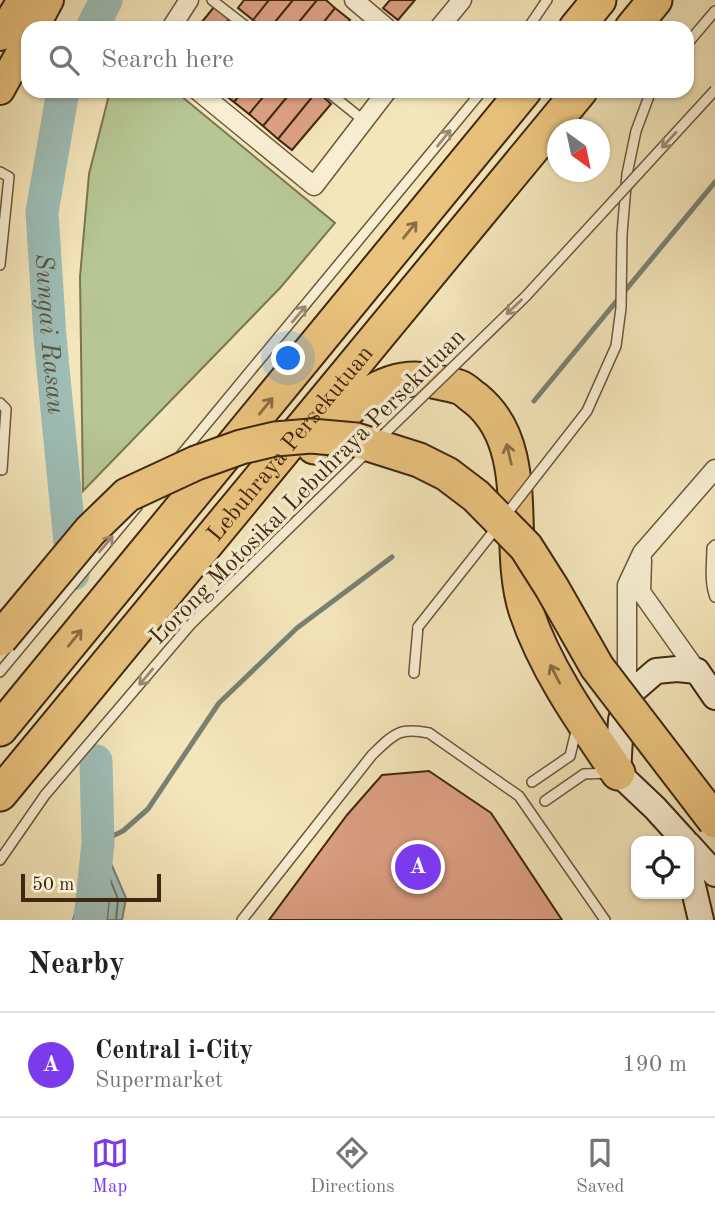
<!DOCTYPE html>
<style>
:root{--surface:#fff;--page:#f2f2f2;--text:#222;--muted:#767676;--line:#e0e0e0;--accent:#7c3aed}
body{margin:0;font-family:"Old Standard TT",serif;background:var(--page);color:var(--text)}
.controls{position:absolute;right:21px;bottom:21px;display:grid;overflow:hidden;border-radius:14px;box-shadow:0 2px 5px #0004}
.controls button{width:63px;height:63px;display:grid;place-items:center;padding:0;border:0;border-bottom:2px solid var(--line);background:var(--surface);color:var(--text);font:35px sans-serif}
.compass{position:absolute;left:547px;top:119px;width:63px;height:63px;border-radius:50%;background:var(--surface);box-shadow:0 2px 5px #0004;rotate:147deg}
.scale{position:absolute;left:21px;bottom:18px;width:140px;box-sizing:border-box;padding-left:7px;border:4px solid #40270f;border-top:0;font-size:19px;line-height:24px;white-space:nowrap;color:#40270f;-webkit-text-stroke:5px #f8efd3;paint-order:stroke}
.you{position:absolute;left:289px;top:359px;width:24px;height:24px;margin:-18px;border:5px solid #fff;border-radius:50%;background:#1a73e8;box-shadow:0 0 0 10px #1a73e833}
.badge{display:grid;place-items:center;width:46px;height:46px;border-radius:50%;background:var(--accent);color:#fff;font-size:23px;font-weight:700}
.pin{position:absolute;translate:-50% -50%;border:4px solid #fff;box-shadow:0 2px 7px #0006}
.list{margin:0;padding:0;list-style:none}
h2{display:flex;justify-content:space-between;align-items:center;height:91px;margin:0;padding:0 28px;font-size:30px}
h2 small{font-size:23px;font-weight:400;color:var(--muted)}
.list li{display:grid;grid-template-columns:46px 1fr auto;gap:21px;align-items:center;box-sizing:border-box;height:105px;padding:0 28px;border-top:2px solid var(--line)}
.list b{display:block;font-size:26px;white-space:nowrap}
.list p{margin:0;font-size:23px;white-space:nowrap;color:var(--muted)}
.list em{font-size:23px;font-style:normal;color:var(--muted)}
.icon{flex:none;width:38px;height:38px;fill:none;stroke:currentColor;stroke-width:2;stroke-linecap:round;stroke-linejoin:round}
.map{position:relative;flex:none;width:715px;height:920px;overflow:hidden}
.search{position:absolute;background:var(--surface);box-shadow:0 2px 5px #0004;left:21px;right:21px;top:21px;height:77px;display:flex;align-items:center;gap:18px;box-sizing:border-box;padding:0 24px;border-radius:21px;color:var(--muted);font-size:26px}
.sheet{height:196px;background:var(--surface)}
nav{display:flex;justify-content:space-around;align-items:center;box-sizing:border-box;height:98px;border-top:2px solid var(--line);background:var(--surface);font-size:19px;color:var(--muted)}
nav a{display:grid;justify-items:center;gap:4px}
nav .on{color:var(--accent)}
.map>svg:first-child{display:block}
.green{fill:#b6c694;stroke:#7b7652;stroke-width:2}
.water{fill:#9ebeb7;stroke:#788274;stroke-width:2}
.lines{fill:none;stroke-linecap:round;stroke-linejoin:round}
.shore{stroke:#6f7263;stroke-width:2}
.stream{stroke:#788274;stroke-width:5}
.river{stroke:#9ebeb7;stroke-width:33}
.building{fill:#dda084;stroke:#40270f;stroke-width:2}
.lane-casing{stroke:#6d573a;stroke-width:12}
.street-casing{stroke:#6d573a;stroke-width:21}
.secondary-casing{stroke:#40270f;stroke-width:28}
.primary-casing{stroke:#40270f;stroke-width:32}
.highway-casing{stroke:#40270f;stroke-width:37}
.lane{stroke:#f8efd3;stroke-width:9}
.street{stroke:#f8efd3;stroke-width:18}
.secondary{stroke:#f8efd3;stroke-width:24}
.primary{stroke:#eac37e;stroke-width:28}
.highway{stroke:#eac37e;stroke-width:33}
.lane-bridge-casing{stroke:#6d573a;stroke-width:12;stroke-linecap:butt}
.highway-bridge-casing{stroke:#40270f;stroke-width:37;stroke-linecap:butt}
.lane-bridge{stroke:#f8efd3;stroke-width:9}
.highway-bridge{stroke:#eac37e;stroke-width:33}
.oneway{stroke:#9c8b71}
.oneway2{stroke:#8c6d41}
.labels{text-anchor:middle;stroke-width:7;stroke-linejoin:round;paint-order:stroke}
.street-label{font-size:24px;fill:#40270f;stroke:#f8efd3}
.water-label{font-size:26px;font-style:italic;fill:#5c5441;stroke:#f8efd3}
</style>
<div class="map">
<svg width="715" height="920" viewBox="0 0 715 920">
<rect width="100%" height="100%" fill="#f4e6bb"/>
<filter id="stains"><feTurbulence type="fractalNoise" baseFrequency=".00286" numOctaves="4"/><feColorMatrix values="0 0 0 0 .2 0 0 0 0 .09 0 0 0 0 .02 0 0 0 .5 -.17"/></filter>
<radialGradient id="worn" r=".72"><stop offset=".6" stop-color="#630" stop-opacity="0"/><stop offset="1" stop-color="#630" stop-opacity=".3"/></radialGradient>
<path class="green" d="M110,91H175L335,223L280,288L83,491L80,277L89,174Z"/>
<path class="water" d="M110,861L126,898L122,920H73L87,873Z"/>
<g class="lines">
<path class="shore" d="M80,920L93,879L105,872L108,874L118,899L116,920
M90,920L99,890L102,888L109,900L107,920"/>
<path class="stream" d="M534,401L715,182
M98,843L123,831L148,809L219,703L297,628L392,557"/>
<g class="river">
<path d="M92,28L106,0"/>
<path id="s1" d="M63,91L42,212L50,337L73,574"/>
<path d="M90,920L98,843L96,761"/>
</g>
</g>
<path class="building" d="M244,0H269L253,20L238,8Z
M269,0H293L270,28H263L253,20Z
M293,0H317L294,28H270Z
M317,0H326L335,8L319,28H294Z
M390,0H415L398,20L383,8Z
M214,7L229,19L222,28H197Z
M335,8L350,20L343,28H319Z
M220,91H243L234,102Z
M243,91H268L249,114L234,102Z
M268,91H292L263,126L249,114Z
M292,91H317L278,139L263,126Z
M317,91L331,104L292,150L278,139Z
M429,771L491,813L562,920H269L347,815L382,775Z"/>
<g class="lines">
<g class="lane-casing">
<path id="lane" d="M212,0L248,28
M528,28L547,0
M687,44L715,11
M327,91L363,120
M0,172L9,177L0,265
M622,234L627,174L636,131L651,91
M0,403L6,409L2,470
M180,456L482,91
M715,545L712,548C712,563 709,582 715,597
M0,672L137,507
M414,673L418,627
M532,782L570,756L577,727
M545,801L584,774L610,773
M0,860L45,795
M242,920L372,755C394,734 398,727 429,733L519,796L605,920"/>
</g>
<g class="street-casing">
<path id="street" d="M354,0L387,28
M171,28L189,0
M439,28L462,0
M198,91L314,186L387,91
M642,560L641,592L697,671
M627,696V585L642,553L715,469"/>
</g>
<g class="secondary-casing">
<path id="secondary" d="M685,841L655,808L618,773L621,720L627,696L656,671L677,669L697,671L715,697
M689,845L715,874
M689,869L701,920"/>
</g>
<g class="primary-casing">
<path id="primary" d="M34,28L49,0
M0,36L22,0
M0,90L28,39"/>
</g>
<g class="highway-casing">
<g id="highway">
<path d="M576,28L599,0"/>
<path d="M632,28L655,0"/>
<path d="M314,447C343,411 382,369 433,381C441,383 450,384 459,387C465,389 470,395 476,399C536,448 504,544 526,611C546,670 583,722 618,773"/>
<path d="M0,729L524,91"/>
<path id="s2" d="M0,794L580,91"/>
</g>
</g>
<use href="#lane" class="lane"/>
<use href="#street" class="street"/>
<use href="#secondary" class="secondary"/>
<use href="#primary" class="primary"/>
<use href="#highway" class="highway"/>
<g class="lane-bridge-casing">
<path id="lane-bridge" d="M379,439L526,296L715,90
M505,516L587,411L616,346L621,308L622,234
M418,627L497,527
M45,795L190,625L367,452"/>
</g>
<g class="highway-bridge-casing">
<path id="highway-bridge" d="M0,639L90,531L127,495L196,463L241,447L275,439L311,436L356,440L419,460L447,474L476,496L526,547L552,588L597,667L715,821"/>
</g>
<use href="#lane-bridge" class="lane-bridge"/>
<use href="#highway-bridge" class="highway-bridge"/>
</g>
<defs><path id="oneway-shaft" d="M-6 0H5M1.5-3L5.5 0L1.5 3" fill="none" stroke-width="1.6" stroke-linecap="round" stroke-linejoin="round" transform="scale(1.75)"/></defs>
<g class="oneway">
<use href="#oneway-shaft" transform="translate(444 138) rotate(-51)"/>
<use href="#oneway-shaft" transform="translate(669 140) rotate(133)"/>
<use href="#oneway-shaft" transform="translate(514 307) rotate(136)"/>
<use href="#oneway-shaft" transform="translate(299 314) rotate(-50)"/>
<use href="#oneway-shaft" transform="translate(106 544) rotate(-50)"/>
<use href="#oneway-shaft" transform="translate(146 677) rotate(130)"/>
</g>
<g class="oneway2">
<use href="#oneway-shaft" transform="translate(410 230) rotate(-51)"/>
<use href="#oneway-shaft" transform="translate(266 406) rotate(-51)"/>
<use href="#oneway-shaft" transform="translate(509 454) rotate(-103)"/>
<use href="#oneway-shaft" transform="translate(75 638) rotate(-51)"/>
<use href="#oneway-shaft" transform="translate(555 674) rotate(-117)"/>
</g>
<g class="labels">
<g class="street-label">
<text dy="8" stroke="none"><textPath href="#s2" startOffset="455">Lebuhraya Persekutuan</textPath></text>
<text transform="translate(307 486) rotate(-45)" y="8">Lorong Motosikal Lebuhraya Persekutuan</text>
</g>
<g class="water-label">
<text dy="9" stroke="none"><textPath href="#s1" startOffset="245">Sungai Rasau</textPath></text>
</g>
</g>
<rect width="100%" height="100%" filter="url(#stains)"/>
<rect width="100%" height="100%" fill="url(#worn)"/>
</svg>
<div class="controls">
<button><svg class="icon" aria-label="locate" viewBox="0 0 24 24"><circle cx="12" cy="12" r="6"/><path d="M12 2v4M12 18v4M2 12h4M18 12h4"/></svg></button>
</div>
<svg class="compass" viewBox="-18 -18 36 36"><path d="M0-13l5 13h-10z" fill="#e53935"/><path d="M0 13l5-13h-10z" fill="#767676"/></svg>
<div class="scale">50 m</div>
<div class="you"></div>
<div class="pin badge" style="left:418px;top:867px">A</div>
<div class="search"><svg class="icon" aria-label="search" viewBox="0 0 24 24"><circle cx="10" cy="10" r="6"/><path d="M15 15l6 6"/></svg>Search here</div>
</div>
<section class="sheet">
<h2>Nearby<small></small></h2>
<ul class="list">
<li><span class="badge">A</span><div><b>Central i-City</b><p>Supermarket</p></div><em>190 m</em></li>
</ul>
</section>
<nav>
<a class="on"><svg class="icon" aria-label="map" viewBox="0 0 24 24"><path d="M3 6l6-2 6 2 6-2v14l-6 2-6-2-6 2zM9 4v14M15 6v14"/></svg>Map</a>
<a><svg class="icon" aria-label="directions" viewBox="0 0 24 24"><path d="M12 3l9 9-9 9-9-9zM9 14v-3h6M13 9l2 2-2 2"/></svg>Directions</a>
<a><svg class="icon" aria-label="saved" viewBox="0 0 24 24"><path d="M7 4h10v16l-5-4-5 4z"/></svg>Saved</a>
</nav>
